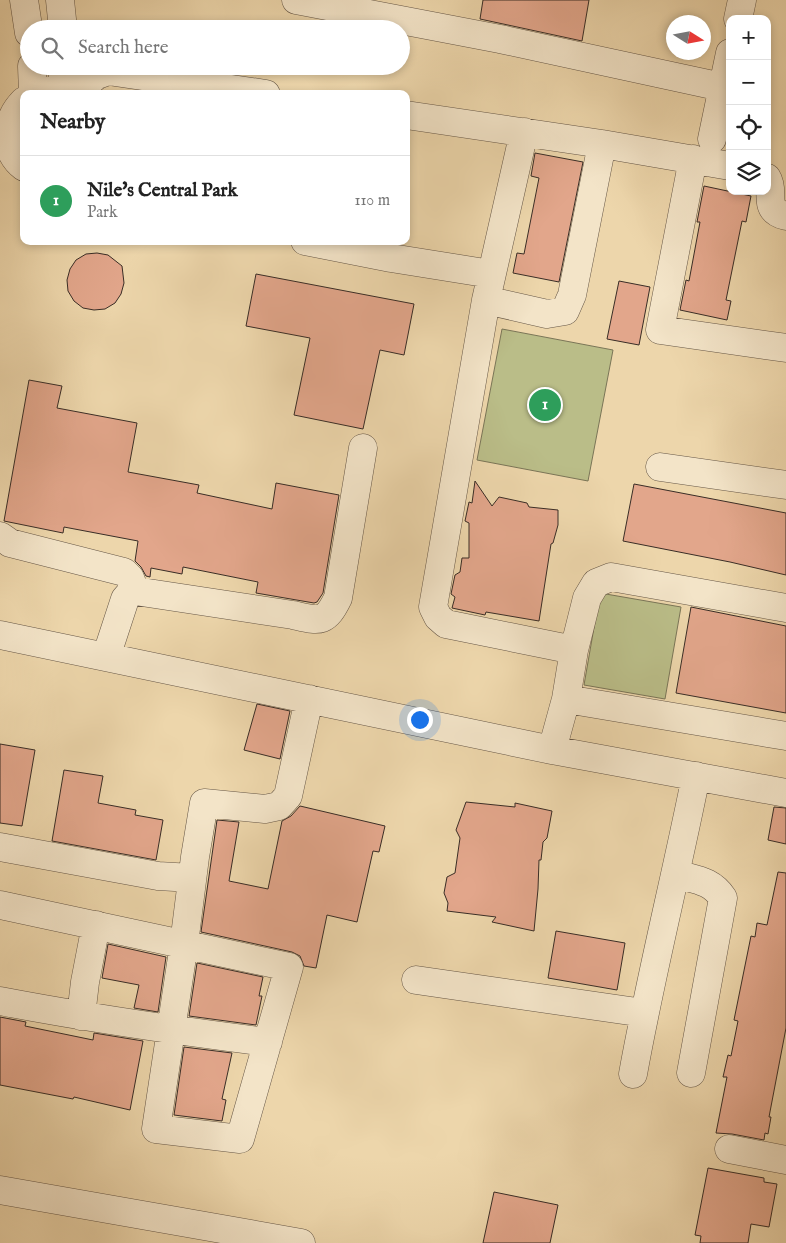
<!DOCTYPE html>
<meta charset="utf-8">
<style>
:root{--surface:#fff;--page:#f6f6f6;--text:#222;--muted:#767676;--line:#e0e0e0;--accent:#111827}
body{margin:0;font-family:"IM FELL English",serif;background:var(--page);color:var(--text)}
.controls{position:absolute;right:15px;top:15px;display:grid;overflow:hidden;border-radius:10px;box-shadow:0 2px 8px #0003}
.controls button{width:45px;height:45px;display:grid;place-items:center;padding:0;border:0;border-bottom:1px solid var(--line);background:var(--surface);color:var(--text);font:25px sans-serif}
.compass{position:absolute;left:666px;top:15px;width:45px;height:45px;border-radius:50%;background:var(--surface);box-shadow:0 2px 8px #0003;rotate:101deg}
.you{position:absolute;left:419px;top:719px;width:18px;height:18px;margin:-12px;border:4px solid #fff;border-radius:50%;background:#1a73e8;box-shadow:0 0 0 8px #1a73e833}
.badge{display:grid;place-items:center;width:32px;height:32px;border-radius:50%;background:var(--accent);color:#fff;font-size:16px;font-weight:700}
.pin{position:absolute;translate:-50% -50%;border:2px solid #fff;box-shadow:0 1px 5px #0006}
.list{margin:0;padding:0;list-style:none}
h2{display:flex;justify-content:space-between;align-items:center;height:65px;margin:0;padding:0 20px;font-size:21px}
h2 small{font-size:16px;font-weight:400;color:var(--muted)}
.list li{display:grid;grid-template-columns:32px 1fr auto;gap:15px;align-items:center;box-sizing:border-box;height:90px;padding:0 20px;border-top:1px solid var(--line)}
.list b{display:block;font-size:19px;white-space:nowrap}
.list p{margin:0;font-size:16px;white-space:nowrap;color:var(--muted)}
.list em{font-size:16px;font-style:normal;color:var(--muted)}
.icon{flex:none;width:28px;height:28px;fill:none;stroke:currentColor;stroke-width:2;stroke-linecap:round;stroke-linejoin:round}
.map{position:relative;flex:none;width:786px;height:1243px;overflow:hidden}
.search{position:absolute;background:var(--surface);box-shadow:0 2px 8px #0003;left:20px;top:20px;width:390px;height:55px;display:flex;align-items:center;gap:12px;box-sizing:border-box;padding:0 18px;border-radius:28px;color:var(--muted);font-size:19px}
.panel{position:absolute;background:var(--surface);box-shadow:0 2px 8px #0003;left:20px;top:90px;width:390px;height:155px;border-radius:10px}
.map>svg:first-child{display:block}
.green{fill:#babd88;stroke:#7a7557}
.building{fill:#e2a68b;stroke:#392d26}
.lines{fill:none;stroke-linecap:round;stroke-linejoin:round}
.minor-casing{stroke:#665747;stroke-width:29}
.minor{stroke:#f3e4c8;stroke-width:28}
</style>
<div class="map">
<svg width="786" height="1243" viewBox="0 0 786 1243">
<rect width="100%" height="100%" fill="#edd6ab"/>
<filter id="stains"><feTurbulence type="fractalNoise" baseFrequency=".004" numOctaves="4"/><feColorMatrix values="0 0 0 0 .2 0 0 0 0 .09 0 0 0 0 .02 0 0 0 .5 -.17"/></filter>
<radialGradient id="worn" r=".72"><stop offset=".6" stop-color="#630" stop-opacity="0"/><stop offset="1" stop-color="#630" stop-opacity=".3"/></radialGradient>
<path class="green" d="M502,329L613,350L588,481L477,460Z
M600,593L681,607L665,699L584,685Z"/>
<path class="building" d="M483,0H589L582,41L480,19Z
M535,153L583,162L559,282L513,273L517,253L524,254L539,178L531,176Z
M704,186L751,196L746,222L742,221L726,300L731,301L727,320L680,310L686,280L689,281L700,222H697Z
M97,253L108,255L122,266L124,283L121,294L115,303L105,309L94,310L83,308L74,301L68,291L67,280L70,269L76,260L86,254Z
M256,274L414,304L404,355L380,350L363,429L294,415L310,338L246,326Z
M619,281L650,287L639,345L607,339Z
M29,380L62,386L57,408L137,423L128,472L199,485L197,493L272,509L276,483L339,495L323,593L317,602L314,603L256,593L258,582L183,567L182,574L151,568L150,577L146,576L141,567L135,561L138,541L64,527L63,533L4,521Z
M475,481L492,506L499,497L527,503L529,507L558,510V525L553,543L551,544L539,621L486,612L485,615L452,608L455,597L451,594L455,575L460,572L462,558H469V523L465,521L469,502L472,503Z
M634,484L786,513V575L730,562L623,541Z
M691,607L786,626V713L676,693Z
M257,704L290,711L280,759L244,750Z
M0,744L35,750L22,826L0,823Z
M64,770L103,776L98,803L136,810L135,815L163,820L156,860L52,841Z
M466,802L515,807V803L552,811L547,838L543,842L541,860H539L538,889L534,931L492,922L496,917L447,911L448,903L444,893L447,877L455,873L460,838L456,830Z
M300,806L385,826L379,852L373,851L357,922L327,915L316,968L304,966L300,956L292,952L201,932L217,820L239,822L229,881L268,889L282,821L291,816Z
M774,807L786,808V844L768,840Z
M778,872L786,873V1028L769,1117H771L768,1134L765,1133L764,1140L732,1134L716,1133L727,1077H723L728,1055L731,1056L738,1021L734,1020L751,936L755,937L757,923L767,925Z
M556,931L625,943L617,990L548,978Z
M108,944L166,957L158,1012L134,1008L139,985L102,978Z
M197,963L263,977L259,996H262L256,1025L189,1016Z
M0,1017L26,1022L25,1026L93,1040L94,1033L143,1041L130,1110L74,1097L73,1099L0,1085Z
M184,1047L232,1053L222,1099L226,1100L222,1121L174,1115Z
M708,1168L764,1178V1182L777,1184L769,1227L751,1224L748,1243H700L701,1236L695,1235Z
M494,1192L558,1205L550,1243H483Z"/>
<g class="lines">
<g class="minor-casing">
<path id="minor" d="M24,0L29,33
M60,0L63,29
M296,0L500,39L722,87
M738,19L742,0
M32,66L33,94
M62,92L63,66
M35,94L53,90L69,94
M74,94L97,75L108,71L266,94
M24,101C6,119 1,150 24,167
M406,115L602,144L730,166
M524,132L486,300L433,607L438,617L446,624L574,650
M712,139L730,53
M693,159L660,330L786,348
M767,178C776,192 761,210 786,216
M305,241L391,258L491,274
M486,300L547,314L565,311L572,295L602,144
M660,467L786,485
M0,536L10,543L124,572L130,578L135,591
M0,635L552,750L786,793
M106,657L125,599L131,592L135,591L293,615C320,621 325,624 338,598L363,448
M566,699L786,736
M552,750L566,699L574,650L587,598L596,583L611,577L786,608
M0,847L158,876L192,878
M676,874C696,880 711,880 723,898L691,1073
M0,905L289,967L240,1139L156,1129L184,944L195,857L204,803L265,809L279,806L288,796L309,699
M416,980L644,1013
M0,1001C89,1018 178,1031 268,1042
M81,1016L85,982L96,925
M633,1074C651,974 676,876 696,776
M729,1149L786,1160
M0,1190L301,1243"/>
</g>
<use href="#minor" class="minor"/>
</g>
<rect width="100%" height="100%" filter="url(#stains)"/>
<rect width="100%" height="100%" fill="url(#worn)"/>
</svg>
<div class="controls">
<button>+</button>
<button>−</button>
<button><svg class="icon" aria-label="locate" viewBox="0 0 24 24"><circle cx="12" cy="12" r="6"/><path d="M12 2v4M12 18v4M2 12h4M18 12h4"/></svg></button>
<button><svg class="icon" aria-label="layers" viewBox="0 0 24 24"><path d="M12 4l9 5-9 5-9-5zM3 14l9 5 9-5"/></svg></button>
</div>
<svg class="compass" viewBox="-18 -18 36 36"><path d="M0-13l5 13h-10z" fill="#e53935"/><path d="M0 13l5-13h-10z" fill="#767676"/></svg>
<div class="you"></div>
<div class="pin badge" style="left:545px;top:405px;background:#2e9e5b">1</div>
<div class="search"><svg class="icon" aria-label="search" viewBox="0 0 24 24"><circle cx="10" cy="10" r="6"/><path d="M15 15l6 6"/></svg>Search here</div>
<section class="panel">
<h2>Nearby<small></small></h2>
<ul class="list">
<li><span class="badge" style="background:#2e9e5b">1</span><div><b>Nile's Central Park</b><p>Park</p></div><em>110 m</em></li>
</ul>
</section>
</div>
